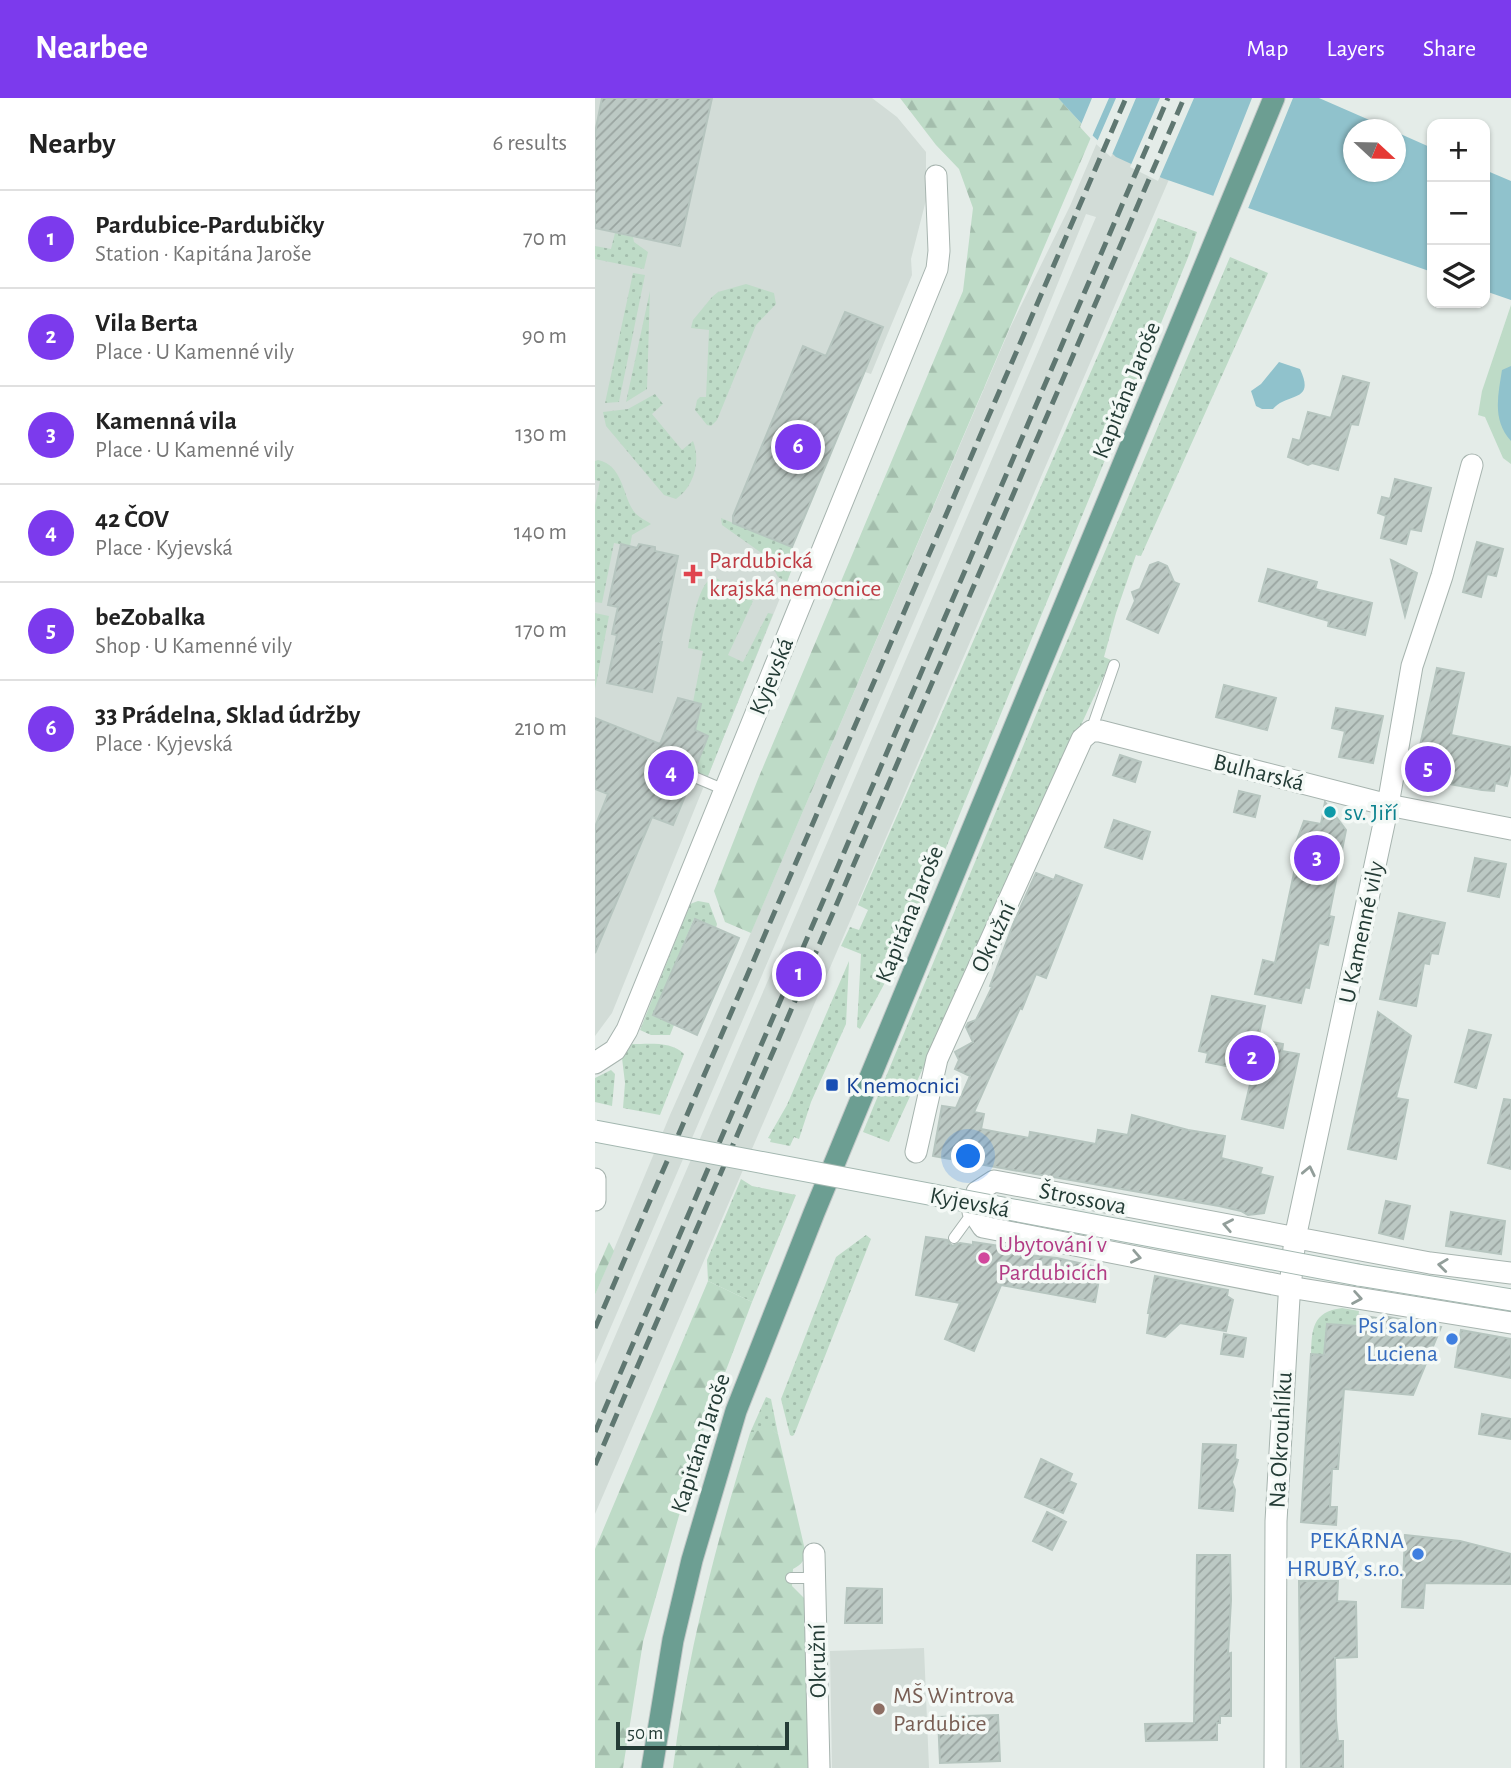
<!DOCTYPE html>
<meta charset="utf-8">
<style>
:root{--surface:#fff;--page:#f6f6f6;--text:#222;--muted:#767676;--line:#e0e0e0;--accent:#7c3aed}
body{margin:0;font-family:"Alegreya Sans",sans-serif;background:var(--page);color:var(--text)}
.controls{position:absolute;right:21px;top:21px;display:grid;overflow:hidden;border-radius:14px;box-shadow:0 2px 5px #0004}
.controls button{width:63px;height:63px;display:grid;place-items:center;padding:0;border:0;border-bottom:2px solid var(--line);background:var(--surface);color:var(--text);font:35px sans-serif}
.compass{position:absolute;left:748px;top:21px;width:63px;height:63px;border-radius:50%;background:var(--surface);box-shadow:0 2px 5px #0004;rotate:112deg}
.scale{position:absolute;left:21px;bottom:18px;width:173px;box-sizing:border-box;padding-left:7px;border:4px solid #243c36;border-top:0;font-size:19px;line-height:24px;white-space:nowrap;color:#243c36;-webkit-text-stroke:5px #f4f9f6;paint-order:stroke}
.you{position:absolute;left:374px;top:1059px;width:24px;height:24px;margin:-18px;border:5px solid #fff;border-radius:50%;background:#1a73e8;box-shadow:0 0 0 10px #1a73e833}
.badge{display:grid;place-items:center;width:46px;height:46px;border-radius:50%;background:var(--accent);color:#fff;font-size:23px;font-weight:700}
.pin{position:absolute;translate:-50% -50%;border:4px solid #fff;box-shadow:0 2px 7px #0006}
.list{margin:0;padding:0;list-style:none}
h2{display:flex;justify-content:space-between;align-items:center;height:91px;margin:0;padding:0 28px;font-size:30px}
h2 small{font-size:23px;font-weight:400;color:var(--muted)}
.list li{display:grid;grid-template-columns:46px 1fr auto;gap:21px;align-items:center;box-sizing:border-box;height:98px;padding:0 28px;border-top:2px solid var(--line)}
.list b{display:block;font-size:26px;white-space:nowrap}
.list p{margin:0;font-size:23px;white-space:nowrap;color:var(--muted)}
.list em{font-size:23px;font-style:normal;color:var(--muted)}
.icon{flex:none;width:38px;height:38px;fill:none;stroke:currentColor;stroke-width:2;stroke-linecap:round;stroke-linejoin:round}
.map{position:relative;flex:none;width:916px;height:1670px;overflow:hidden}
header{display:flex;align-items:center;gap:42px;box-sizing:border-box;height:98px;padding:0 35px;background:var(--accent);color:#fff}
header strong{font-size:33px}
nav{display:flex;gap:38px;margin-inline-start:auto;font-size:24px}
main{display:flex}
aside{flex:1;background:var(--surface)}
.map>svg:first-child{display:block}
.built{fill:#d2dcd7}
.grass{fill:url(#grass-dots)}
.forest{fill:url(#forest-firs)}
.park{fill:#bedbc7}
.water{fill:#90c2cc}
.pier{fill:#e4ece8}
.building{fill:url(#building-hatch);stroke:#b6c5bf;stroke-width:2}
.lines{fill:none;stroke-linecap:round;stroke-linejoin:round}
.lane-casing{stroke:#a7b4af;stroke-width:12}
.street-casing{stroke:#a7b4af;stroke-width:23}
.secondary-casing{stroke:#a3b7b0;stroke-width:23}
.primary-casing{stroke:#c2c8c7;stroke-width:23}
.lane{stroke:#fff;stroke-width:10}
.street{stroke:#fff;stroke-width:21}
.secondary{stroke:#fff;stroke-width:21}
.primary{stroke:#6c9e92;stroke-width:21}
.rail{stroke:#5f7771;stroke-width:5;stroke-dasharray:14 7;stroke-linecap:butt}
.secondary-bridge-casing{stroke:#a3b7b0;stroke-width:23;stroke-linecap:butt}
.secondary-bridge{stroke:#fff;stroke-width:21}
.oneway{stroke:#929e9a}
.health-dot{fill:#e0444e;stroke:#f4f9f6;stroke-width:2.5}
.culture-dot{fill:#0f9aa8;stroke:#f4f9f6;stroke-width:2.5}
.transit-dot{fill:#1a4fb4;stroke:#f4f9f6;stroke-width:2.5}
.hotel-dot{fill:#d1479c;stroke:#f4f9f6;stroke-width:2.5}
.shop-dot{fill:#3f7fe0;stroke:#f4f9f6;stroke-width:2.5}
.education-dot{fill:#8d6e63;stroke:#f4f9f6;stroke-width:2.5}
.labels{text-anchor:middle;stroke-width:7;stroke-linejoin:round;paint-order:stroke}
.street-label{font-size:24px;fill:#243c36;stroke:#f4f9f6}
.health-label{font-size:24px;fill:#be3a42;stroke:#f4f9f6;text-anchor:start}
.culture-label{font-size:24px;fill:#0d838f;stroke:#f4f9f6;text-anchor:start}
.transit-label{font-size:24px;fill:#164399;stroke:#f4f9f6;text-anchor:start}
.hotel-label{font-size:24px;fill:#b23c85;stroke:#f4f9f6;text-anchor:start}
.shop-label{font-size:24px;fill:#366cbe;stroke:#f4f9f6;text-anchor:end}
.education-label{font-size:24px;fill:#785e54;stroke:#f4f9f6;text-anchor:start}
</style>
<header>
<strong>Nearbee</strong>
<nav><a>Map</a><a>Layers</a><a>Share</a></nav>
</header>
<main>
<aside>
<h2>Nearby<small>6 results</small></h2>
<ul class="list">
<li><span class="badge">1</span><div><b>Pardubice-Pardubičky</b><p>Station · Kapitána Jaroše</p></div><em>70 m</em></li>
<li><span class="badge">2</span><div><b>Vila Berta</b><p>Place · U Kamenné vily</p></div><em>90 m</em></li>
<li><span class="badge">3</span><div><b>Kamenná vila</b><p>Place · U Kamenné vily</p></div><em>130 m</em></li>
<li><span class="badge">4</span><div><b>42 ČOV</b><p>Place · Kyjevská</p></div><em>140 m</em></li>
<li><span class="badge">5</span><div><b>beZobalka</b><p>Shop · U Kamenné vily</p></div><em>170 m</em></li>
<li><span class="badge">6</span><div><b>33 Prádelna, Sklad údržby</b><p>Place · Kyjevská</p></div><em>210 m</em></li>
</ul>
</aside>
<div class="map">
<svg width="916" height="1670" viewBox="0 0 916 1670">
<defs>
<pattern id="grass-dots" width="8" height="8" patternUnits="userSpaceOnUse" patternTransform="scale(1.75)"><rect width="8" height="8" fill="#bedbc7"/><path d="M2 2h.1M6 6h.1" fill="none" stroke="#a3bdac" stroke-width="1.8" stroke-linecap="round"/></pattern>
<pattern id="forest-firs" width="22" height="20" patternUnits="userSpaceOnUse" patternTransform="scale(1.75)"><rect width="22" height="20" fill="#bedbc7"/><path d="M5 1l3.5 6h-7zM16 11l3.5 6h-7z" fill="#a3bdac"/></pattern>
<pattern id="building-hatch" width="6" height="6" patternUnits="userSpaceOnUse" patternTransform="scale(1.75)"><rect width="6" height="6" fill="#bcc9c4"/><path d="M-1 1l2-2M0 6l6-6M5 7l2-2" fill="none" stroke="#99a4a0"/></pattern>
</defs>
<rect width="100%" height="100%" fill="#e4ece8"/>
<path class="built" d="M0,0H277L302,19L331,54V102L316,161L317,177L276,276L270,274L197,449L198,468L17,915L0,938Z
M521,0H609L0,1416V1285L501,119L491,116L441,239L0,1266V1197L75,1017L145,860L416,228L475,108Z
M329,1550L334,1670H237L235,1553Z"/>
<path class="grass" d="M563,120L602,134L594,157L314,840L265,931L262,929L266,856L246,848L255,829L264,832L273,812L263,807Z
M20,135L38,139L39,144L53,154L49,171L0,161V148L16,151Z
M635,159L673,175L546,458L541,457L521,515L509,559L516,562L294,1044L268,1034L458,576Z
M38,175L50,177L24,304L10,305Z
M151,186L179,195L181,206L161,227L122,322L116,328L112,327L100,312L102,302L105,299H111L114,232L96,230L98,222L117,199L123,194Z
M55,193L52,291L31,304Z
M60,296L68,306L57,316L87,352L98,343C106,363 99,389 81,401L69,397L11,328L8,314L33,311Z
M3,362C30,368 27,401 41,416C45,420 52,423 56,426L37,437L35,448L19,445L7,505L0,504V408L5,383L0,382V363Z
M126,420L197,449L198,468L192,484L183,479L172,459L127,427Z
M118,478L158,503L133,557L148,564L173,515L178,516L113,678L99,673L113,638L75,622L104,617L106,606L98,604L108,553L93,550C97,529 101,490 118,478Z
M0,515L14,518L0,591Z
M103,803L114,805L122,826L121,830L99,821L58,917L79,927L75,937H56L45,932L95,806Z
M254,863L251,926L216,1004L204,1041L199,1039L195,1048L175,1044L176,1041L173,1040L192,1007Z
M37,946C54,946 77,943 89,956L65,1017L28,1010L30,985L27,960Z
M16,972L20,976L17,1008L0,1004V980Z
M146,1081L157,1088L201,1097L157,1204L113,1183L112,1162Z
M271,1137L276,1141L199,1337L197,1338L195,1337L186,1301L241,1159Z
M747,1210L764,1213L758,1255L752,1258L716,1256C717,1231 717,1214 747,1210Z
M171,1299L176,1301L183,1336L174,1330L155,1335Z"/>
<path class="forest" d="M305,0H463L497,37L156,835L130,824L119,793L163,681L368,193L378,110L364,71L341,47Z
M14,1144L19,1153L0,1197V1176Z
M113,1183L157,1204L109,1330L48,1544L28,1670H0V1451Z
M174,1329L183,1336L210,1452C210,1463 207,1466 198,1471L197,1488L213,1504L216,1670H78C92,1556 121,1445 155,1335Z"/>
<path class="park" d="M916,207V366L908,360L890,319L883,317L887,293Z"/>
<path class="water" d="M463,0H724L795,31L758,32V74H800L801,34L837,50V174L567,80L521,59L497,37Z
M890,72L916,83V202L890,193Z
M684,264L705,271C721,305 692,294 678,311H667L661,308L656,293L666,286Z
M916,268V343C897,322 903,298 907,272Z"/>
<path class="pier" d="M497,0H514L496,41L485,29Z
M521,0H541L516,59L501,46Z
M565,0H599L563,83L535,69Z
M657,0H698L652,113L617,101Z"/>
<path class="building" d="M7,0H117L85,148L0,130V35Z
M250,214L288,229L197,449L138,425V418L208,248L231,258Z
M748,278L774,285L763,327L756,326L743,372L717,365L713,367L693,359L698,341L705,343L713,314L736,320Z
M800,381L836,390L826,433L815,431L811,446L786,440L791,418L783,415L787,399L795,401Z
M882,444L908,451L901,478L892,476L886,499L868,494Z
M26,446L42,450L44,446L60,449V453L83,458L65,544H67L57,594L12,585L22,537L17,536L23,509L13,507Z
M796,462L822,475L810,518Z
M563,464L572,468L579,484L584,486L563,535L532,521L540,503L537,494L545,491L555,467Z
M673,471L722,484L720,491L777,505L770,537L733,528L734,523L664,503Z
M842,570L869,575L856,637L916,649V672L912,688L900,685L899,693L887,692L833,682L834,678L819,675Z
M629,587L681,600L672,632L621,619Z
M83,600L106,606L100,632L113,638L100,671H93L90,676V682L95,686L78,727L57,719L0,855V729L13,696L0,691V620L65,646Z
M741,610L788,618L778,665L744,659L750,633L737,630Z
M525,657L546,664L540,684L518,677Z
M644,693L665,698L660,719L639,714Z
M730,704L751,732L734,818L739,819L733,847L724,845L714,890L710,889L706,905L660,896L668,862L680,865L699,775V750L709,723L726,726Z
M519,722L555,734L547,761L510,749Z
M880,760L911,766L904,799L873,793Z
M441,775L459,782L461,777L487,787L451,880L441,876L427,911L425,910L379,1014L389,1016L386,1031L434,1040L435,1034L501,1046L503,1032L533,1037L537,1017L593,1032L630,1038L626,1060L667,1070L665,1076L678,1079L669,1115L653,1117L646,1113L624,1108L338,1058L347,1008L361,1010L375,978L360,971L364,962L360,954L378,944L371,929L373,925L381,922L397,889L395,888L419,824Z
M804,815L850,825L843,856L836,855L834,866L829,865L821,908L785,901Z
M100,821L144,840L102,937L58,917Z
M617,898L670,908L663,941L688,946L687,953L704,956L688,1030L647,1021L656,982L644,980L646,971L611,964L613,955L604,953Z
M783,914L816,938L801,1000L813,1002L801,1061L753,1051Z
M874,932L896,937L881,990L860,984Z
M909,1001L916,1002V1071L893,1065Z
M791,1103L815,1108L808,1141L784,1135Z
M856,1114L910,1123L906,1156L851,1148Z
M331,1139L352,1142L357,1148L365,1145L378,1147V1144L425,1151L422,1156L462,1160L506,1170L500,1204L406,1187L379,1253L350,1241L365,1205L321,1197Z
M560,1178L633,1192L632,1198L638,1202L631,1233L585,1225L570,1239L552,1235L555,1215H553Z
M764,1217L788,1221V1218L846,1229L818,1297L749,1291L743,1371H737L735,1409H742L741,1427L706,1424L716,1256L729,1257L732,1226L763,1228Z
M866,1232L916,1241V1280L860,1269Z
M629,1236L651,1240L648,1259L626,1256Z
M887,1316L916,1321V1341L884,1336Z
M608,1346L641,1347L640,1361L643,1362L637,1384L640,1392L638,1413L604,1410Z
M446,1361L477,1376L474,1383L481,1386L468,1415L430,1399Z
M452,1414L471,1424L457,1452L438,1443Z
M810,1437L865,1443L916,1456V1486L830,1485L828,1510L807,1509Z
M602,1457H635L636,1502L633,1556L636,1555V1618H625V1625H622V1642L551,1643L550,1626L599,1625Z
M704,1483H743L742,1503L761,1504L762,1559L740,1560L741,1621L743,1643H748V1670H706Z
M252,1490L287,1491V1525H250Z
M403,1617L405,1663L345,1665L343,1619Z"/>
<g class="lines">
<g class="lane-casing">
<path id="lane" d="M496,633L519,567
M97,678L130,692
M359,1140L378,1114
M196,1480H220"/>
</g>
<g class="street-casing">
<path id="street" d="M0,965L20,952L32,932L342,171L344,153L341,78
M321,1054L342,961L487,641L496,633H505L793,707L916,731
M0,1081V1102
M916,1175L835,1165L399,1083L382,1094L378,1114L388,1129L694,1189L916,1225
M219,1456L224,1670
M680,1670L681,1423L694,1200L700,1140L793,707L817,568L847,478L877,367"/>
</g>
<g class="secondary-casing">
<path id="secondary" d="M763,1177L916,1202"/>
</g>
<g class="primary-casing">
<path id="primary" d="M57,1670L78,1542L97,1462L141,1313L219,1115L679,0"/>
</g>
<use href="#lane" class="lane"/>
<use href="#street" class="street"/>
<use href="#secondary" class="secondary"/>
<use href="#primary" class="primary"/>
<path class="rail" d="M0,1230L531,0
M0,1334L573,0
M0,1367L589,0"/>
<g class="secondary-bridge-casing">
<path id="secondary-bridge" d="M0,1033L763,1177"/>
</g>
<use href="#secondary-bridge" class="secondary-bridge"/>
</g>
<defs><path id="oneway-chevron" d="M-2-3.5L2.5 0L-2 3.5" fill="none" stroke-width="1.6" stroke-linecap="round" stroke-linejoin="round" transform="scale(1.75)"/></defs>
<g class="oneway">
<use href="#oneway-chevron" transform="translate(714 1073) rotate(-78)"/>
<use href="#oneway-chevron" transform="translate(633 1127) rotate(-169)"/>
<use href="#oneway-chevron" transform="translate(541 1159) rotate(11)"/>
<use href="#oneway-chevron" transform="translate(848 1167) rotate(-173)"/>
<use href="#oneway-chevron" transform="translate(762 1200) rotate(10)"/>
</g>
<path class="health-dot" d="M94.5 465.5h7v7h7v7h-7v7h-7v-7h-7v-7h7z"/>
<circle class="culture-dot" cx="735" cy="714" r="7"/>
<rect class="transit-dot" x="230" y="980" width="14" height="14" rx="3.5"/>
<circle class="hotel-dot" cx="389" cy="1160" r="7"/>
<g class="shop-dot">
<circle cx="857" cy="1241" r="7"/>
<circle cx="823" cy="1456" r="7"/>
</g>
<circle class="education-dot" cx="284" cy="1611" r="7"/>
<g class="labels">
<g class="street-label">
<text transform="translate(531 292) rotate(-68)" y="8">Kapitána Jaroše</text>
<text transform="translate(176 578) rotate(-68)" y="8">Kyjevská</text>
<text transform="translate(664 674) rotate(14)" y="8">Bulharská</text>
<text transform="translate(314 816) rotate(-68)" y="8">Kapitána Jaroše</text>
<text transform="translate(766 834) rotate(-78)" y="8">U Kamenné vily</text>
<text transform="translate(398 839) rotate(-65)" y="8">Okružní</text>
<text transform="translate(488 1100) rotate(11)" y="8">Štrossova</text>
<text transform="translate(375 1104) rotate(11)" y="8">Kyjevská</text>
<text transform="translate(685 1342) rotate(-87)" y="8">Na Okrouhlíku</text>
<text transform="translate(105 1345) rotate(-72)" y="8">Kapitána Jaroše</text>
<text transform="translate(222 1563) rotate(-91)" y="8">Okružní</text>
</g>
<g class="health-label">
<text x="114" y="470">Pardubická<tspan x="114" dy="28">krajská nemocnice</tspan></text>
</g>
<g class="culture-label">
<text x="749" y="722">sv. Jiří</text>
</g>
<g class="transit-label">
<text x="251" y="995">K nemocnici</text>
</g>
<g class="hotel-label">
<text x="403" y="1154">Ubytování v<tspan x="403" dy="28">Pardubicích</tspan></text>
</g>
<g class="shop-label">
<text x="843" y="1235">Psí salon<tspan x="843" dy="28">Luciena</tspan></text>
<text x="809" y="1450">PEKÁRNA<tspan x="809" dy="28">HRUBÝ, s.r.o.</tspan></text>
</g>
<g class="education-label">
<text x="298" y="1605">MŠ Wintrova<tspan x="298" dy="28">Pardubice</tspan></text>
</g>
</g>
</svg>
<div class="controls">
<button>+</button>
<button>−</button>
<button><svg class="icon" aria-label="layers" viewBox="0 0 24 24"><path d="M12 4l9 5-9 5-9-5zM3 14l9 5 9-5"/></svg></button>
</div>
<svg class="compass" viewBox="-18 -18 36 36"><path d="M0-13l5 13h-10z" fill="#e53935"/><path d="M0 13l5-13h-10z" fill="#767676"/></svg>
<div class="scale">50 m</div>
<div class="you"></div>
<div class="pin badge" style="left:204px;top:876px">1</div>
<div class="pin badge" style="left:657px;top:960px">2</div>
<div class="pin badge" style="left:722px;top:760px">3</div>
<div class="pin badge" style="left:76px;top:675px">4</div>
<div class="pin badge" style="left:833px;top:671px">5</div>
<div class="pin badge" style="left:203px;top:349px">6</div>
</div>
</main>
